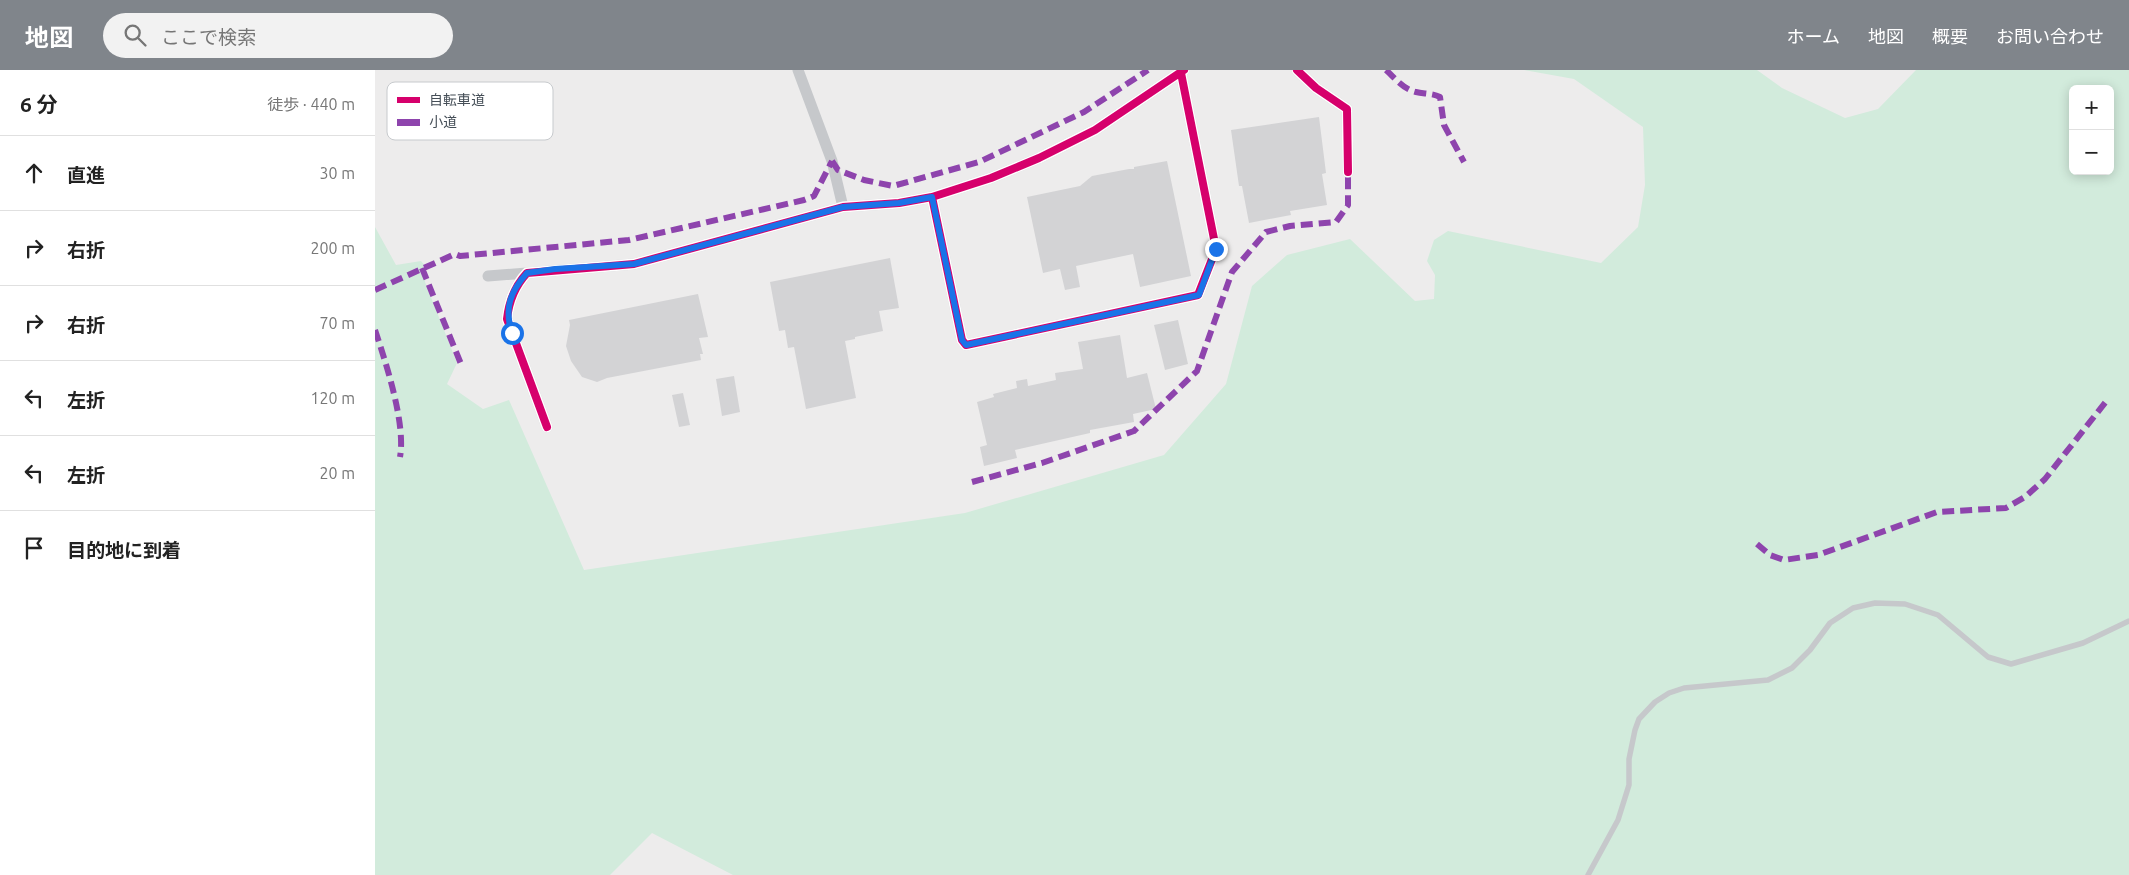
<!DOCTYPE html>
<html lang="ja">
<meta charset="utf-8">
<style>
:root{--surface:#fff;--page:#f2f2f2;--text:#222;--muted:#767676;--line:#e0e0e0;--accent:#80858b}
body{margin:0;font-family:Ubuntu,"Noto Sans JP",sans-serif;background:var(--page);color:var(--text)}
.controls{position:absolute;right:15px;top:15px;display:grid;overflow:hidden;border-radius:8px;box-shadow:0 2px 12px #0003}
.controls button{width:45px;height:45px;display:grid;place-items:center;padding:0;border:0;border-bottom:1px solid var(--line);background:var(--surface);color:var(--text);font:25px sans-serif}
.stop{position:absolute;width:15px;height:15px;margin:-11px;border:4px solid #1a73e8;border-radius:50%;background:#fff}
.stop.end{background:#1a73e8;border-color:#fff;box-shadow:0 1px 5px #0008}
.list{margin:0;padding:0;list-style:none}
h2{display:flex;justify-content:space-between;align-items:center;height:65px;margin:0;padding:0 20px;font-size:21px}
h2 small{font-size:16px;font-weight:400;color:var(--muted)}
.list li{display:grid;grid-template-columns:32px 1fr auto;gap:15px;align-items:center;box-sizing:border-box;height:75px;padding:0 20px;border-top:1px solid var(--line)}
.list b{display:block;font-size:19px;white-space:nowrap}
.list em{font-size:16px;font-style:normal;color:var(--muted)}
.icon{flex:none;width:28px;height:28px;fill:none;stroke:currentColor;stroke-width:2;stroke-linecap:round;stroke-linejoin:round}
.map{position:relative;flex:none;width:1754px;height:805px;overflow:hidden}
header{display:flex;align-items:center;gap:30px;box-sizing:border-box;height:70px;padding:0 25px;background:var(--accent);color:#fff}
header strong{font-size:24px}
nav{display:flex;gap:28px;margin-inline-start:auto;font-size:18px}
.search{width:350px;height:45px;background:var(--page);display:flex;align-items:center;gap:12px;box-sizing:border-box;padding:0 18px;border-radius:28px;color:var(--muted);font-size:19px}
main{display:flex}
aside{flex:1;background:var(--surface)}
.map>svg:first-child{display:block}
.green{fill:#d2ebdc;fill-rule:evenodd}
.building{fill:#d3d3d5}
.lines{fill:none;stroke-linecap:round;stroke-linejoin:round}
.service{stroke:#c6c8cb;stroke-width:5.5}
.minor{stroke:#c6c8cb;stroke-width:11}
.quiet{stroke:#8e44ad;stroke-width:6;stroke-dasharray:12 6;stroke-linecap:butt}
.cycleway-casing{stroke:#fff;stroke-width:11}
.cycleway{stroke:#d6006c;stroke-width:8}
.route{stroke:#1a73e8;stroke-width:6}
.key{fill:#fff;stroke:#c7cacd;stroke-width:1}
.key-label{font-size:14px;fill:#454e57}
</style>
<header>
<strong>地図</strong>
<div class="search"><svg class="icon" aria-label="search" viewBox="0 0 24 24"><circle cx="10" cy="10" r="6"/><path d="M15 15l6 6"/></svg>ここで検索</div>
<nav><a>ホーム</a><a>地図</a><a>概要</a><a>お問い合わせ</a></nav>
</header>
<main>
<aside>
<h2>6 分<small>徒歩 · 440 m</small></h2>
<ul class="list">
<li><svg class="icon" aria-label="ahead" viewBox="0 0 24 24"><path d="M12 20V5M6 11l6-6 6 6"/></svg><div><b>直進</b></div><em>30 m</em></li>
<li><svg class="icon" aria-label="right" viewBox="0 0 24 24"><path d="M7 20v-9h11M14 6l5 5-5 5"/></svg><div><b>右折</b></div><em>200 m</em></li>
<li><svg class="icon" aria-label="right" viewBox="0 0 24 24"><path d="M7 20v-9h11M14 6l5 5-5 5"/></svg><div><b>右折</b></div><em>70 m</em></li>
<li><svg class="icon" aria-label="left" viewBox="0 0 24 24"><path d="M17 20v-9H6M10 6l-5 5 5 5"/></svg><div><b>左折</b></div><em>120 m</em></li>
<li><svg class="icon" aria-label="left" viewBox="0 0 24 24"><path d="M17 20v-9H6M10 6l-5 5 5 5"/></svg><div><b>左折</b></div><em>20 m</em></li>
<li><svg class="icon" aria-label="arrive" viewBox="0 0 24 24"><path d="M6 21V4h12l-3 4 3 4H6"/></svg><div><b>目的地に到着</b></div></li>
</ul>
</aside>
<div class="map">
<svg width="1754" height="805" viewBox="0 0 1754 805">
<rect width="100%" height="100%" fill="#edecec"/>
<path class="green" d="M1149,0H1382L1407,18L1470,48L1503,39L1541,0H1754V805H358L277,763L235,805H0V157L21,195L46,191L51,197L50,212L82,293L72,314L108,339L134,330L209,500L590,443L789,385L851,314L877,216L912,185L975,169L1040,231L1059,229L1060,205L1052,191L1059,170L1073,161L1226,193L1263,157L1270,115L1268,57L1199,9ZM1698,19H1735V101H1698Z"/>
<path class="building" d="M944,47L951,103L947,104L952,135L915,141L916,145L874,153L867,116H864L856,60Z
M792,91L816,206L765,217L758,184L701,196L705,217L690,220L685,199L668,203L652,127L705,116L717,106L754,99H759V97Z
M515,188L524,238L504,241L508,261L480,267V269L470,271L481,328L431,339L419,277L413,278L410,260L404,261L395,212Z
M323,224L333,267L324,268L328,284H325L326,290L232,308L222,312L207,307L196,291L191,276L195,255L194,250Z
M803,250L813,294L790,300L779,255Z
M745,265L752,308L772,303L781,339L758,344L759,352L715,360V363L640,380L642,388L609,396L605,377L612,375L602,332L619,327L618,324L642,318L641,311L652,309L653,316L681,310L680,303L708,299L703,272Z
M359,306L365,342L347,346L341,309Z
M308,323L315,355L304,357L297,325Z"/>
<g class="lines">
<path class="service" d="M1213,805L1243,750L1254,715V689L1260,660L1264,649L1280,632L1294,623L1309,618L1393,610L1417,598L1435,580L1455,553L1478,538L1500,533L1530,534L1563,545L1613,587L1636,594L1708,573L1754,551"/>
<path class="minor" d="M423,0L457,91L468,137
M922,0L941,18L972,39L973,102
M557,127L587,270L591,275L823,225L841,179L806,3
M113,206L152,203
M172,357L132,249C134,230 140,216 152,203L259,194L468,137L524,133L557,127L616,108L664,88L720,60L809,0"/>
<path class="quiet" d="M1011,0C1020,8 1028,19 1041,22C1049,24 1057,23 1065,27L1069,55L1089,92
M457,91L463,100L489,110L518,116L604,92L709,42L773,0
M47,198L86,294
M0,220L80,184L85,186L254,170L429,130L439,126L457,91
M0,260C11,293 31,354 25,387
M597,412L667,393L759,361L822,301L857,202L891,162L915,156L961,152L973,135V102
M1382,474L1395,485L1409,490L1443,485L1562,442L1631,438L1650,427L1670,409L1733,329"/>
<g class="cycleway-casing">
<path id="cycleway" d="M922,0L941,18L972,39L973,102
M557,127L587,270L591,275L823,225L841,179L806,3
M172,357L132,249C134,230 140,216 152,203L259,194L468,137L524,133L557,127L616,108L664,88L720,60L809,0"/>
</g>
<use href="#cycleway" class="cycleway"/>
</g>
<g class="lines">
<path class="route" d="M137,263C129,238 135,222 152,203L180,199L259,194L468,137L524,133L557,127L587,270L591,275L824,225L841,179"/>
</g>
<rect x="12" y="12" width="166" height="58" rx="8" class="key"/>
<rect x="22" y="27" width="23" height="6" fill="#d6006c"/>
<rect x="22" y="49" width="23" height="7" fill="#8e44ad"/>
<g class="key-label">
<text x="54" y="35">自転車道</text>
<text x="54" y="57">小道</text>
</g>
</svg>
<div class="controls">
<button>+</button>
<button>−</button>
</div>
<div class="stop" style="left:137px;top:263px"></div>
<div class="stop end" style="left:841px;top:179px"></div>
</div>
</main>
